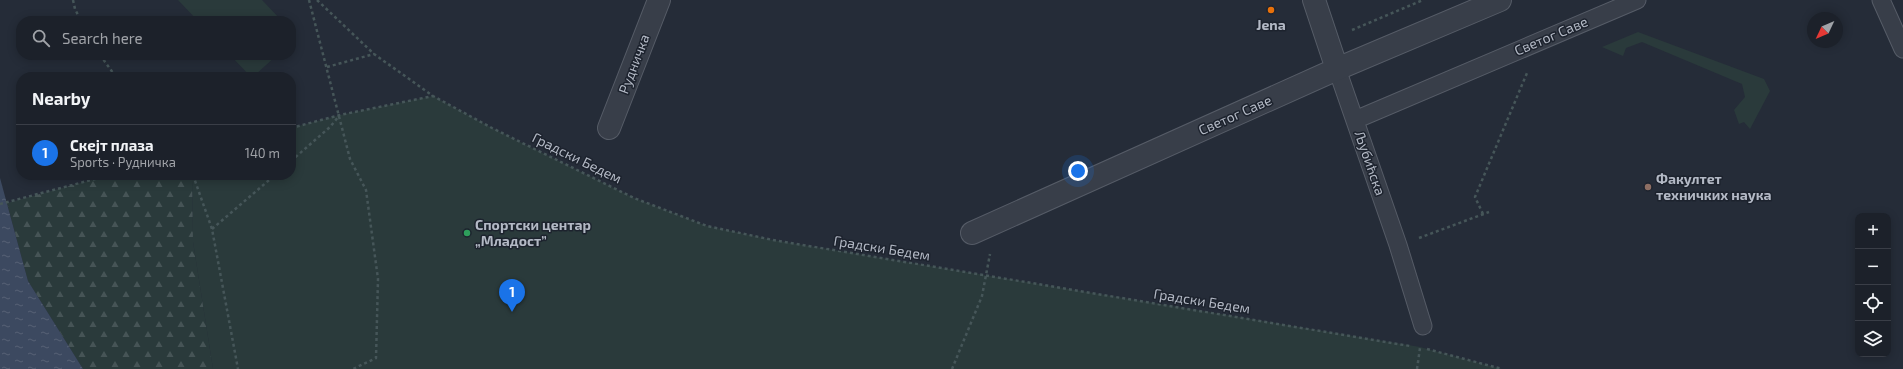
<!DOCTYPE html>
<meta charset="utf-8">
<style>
:root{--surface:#1c212a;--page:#292e36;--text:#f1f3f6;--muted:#a0a3a8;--line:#3a3e47;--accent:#1a73e8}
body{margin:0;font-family:"Exo 2",sans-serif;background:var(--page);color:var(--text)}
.controls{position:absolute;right:12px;bottom:12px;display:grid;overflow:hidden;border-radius:8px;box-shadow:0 2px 10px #0003}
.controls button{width:36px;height:36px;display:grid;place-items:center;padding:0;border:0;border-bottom:1px solid var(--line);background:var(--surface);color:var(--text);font:20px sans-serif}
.compass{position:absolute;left:1807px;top:12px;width:36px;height:36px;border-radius:50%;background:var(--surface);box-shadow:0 2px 10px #0003;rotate:226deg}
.you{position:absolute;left:1078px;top:171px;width:14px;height:14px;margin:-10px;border:3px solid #fff;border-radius:50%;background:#1a73e8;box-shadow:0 0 0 6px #1a73e833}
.badge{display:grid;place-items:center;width:26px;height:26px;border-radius:50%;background:var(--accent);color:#fff;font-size:13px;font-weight:700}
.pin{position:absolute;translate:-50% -33px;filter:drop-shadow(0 1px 2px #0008)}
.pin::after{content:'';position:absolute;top:21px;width:14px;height:12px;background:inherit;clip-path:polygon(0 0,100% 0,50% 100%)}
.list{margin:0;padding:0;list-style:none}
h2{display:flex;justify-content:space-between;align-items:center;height:52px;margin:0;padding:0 16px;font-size:17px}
h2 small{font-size:13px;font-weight:400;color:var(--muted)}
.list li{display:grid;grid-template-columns:26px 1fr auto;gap:12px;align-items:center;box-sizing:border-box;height:56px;padding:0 16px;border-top:1px solid var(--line)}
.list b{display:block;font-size:15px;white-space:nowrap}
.list p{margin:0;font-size:13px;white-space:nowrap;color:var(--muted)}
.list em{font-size:13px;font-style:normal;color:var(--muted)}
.icon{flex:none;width:22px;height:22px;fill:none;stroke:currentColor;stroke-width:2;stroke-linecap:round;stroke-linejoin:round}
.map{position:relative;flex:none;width:1903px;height:369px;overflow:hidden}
.search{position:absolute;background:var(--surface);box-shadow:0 2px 10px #0003;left:16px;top:16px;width:280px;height:44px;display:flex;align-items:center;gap:10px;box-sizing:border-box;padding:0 14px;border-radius:16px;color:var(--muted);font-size:15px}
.panel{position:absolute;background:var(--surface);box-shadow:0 2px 10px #0003;left:16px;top:72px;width:280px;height:108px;border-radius:16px}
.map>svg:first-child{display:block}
.green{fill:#2a3a3b}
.forest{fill:url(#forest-firs)}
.water{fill:url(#water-ripples)}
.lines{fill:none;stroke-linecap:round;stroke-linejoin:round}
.lane-casing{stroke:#565c67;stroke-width:19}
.street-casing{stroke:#565c67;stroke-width:24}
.path{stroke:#465659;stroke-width:2.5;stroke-dasharray:3 3;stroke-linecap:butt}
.lane{stroke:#383e49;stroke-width:17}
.street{stroke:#383e49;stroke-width:22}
.food-dot{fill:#e8710a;stroke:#1d232e;stroke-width:1.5}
.education-dot{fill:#8d6e63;stroke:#1d232e;stroke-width:1.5}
.leisure-dot{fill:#2e9e5b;stroke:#1d232e;stroke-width:1.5}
.labels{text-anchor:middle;stroke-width:3;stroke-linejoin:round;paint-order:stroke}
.poi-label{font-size:14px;font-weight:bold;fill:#b3b9c5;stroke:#1d232e;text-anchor:start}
.street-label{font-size:14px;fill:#b3b9c5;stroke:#1d232e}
</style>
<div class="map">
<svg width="1903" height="369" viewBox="0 0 1903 369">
<defs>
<pattern id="forest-firs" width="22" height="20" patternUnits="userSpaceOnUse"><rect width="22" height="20" fill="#2a3a3b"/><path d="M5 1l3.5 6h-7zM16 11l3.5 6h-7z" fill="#465456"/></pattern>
<pattern id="water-ripples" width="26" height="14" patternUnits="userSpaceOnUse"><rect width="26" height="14" fill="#3c4960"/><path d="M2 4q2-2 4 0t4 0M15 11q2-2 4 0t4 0" fill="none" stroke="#566175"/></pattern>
</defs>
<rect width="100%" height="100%" fill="#252c38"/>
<path class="green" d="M178,0H262L282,21H198Z
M1638,32L1764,79L1770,91L1750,129L1744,122L1739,124L1734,110L1745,97L1742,84L1642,42L1626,48L1623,56L1602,47Z
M230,55H277L253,77H251Z
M433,96L492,128L634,198L707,226L773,240L1420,347L1502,369H213L193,242L192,175H291V128L340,115Z"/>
<path class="forest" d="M110,175H192L193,242L213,369H83L28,281L7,203Z"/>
<path class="water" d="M0,178L28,281L83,369H0Z"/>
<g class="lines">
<g class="lane-casing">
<path id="lane" d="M1881,0L1903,49
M1337,69L1398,245L1423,326
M1355,120L1637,0"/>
</g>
<g class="street-casing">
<path id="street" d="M1314,0L1337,69
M609,128L659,0
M972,233L1337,69L1500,0"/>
</g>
<path class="path" d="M73,0L75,9L81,21
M309,0L350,159L366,190L378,279L376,358L353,369
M317,0L374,54L433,96L492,128L634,198L707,226L773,240L1410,346
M1352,30L1423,0
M100,55L116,77
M327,67L374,54
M291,128L340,115L433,96
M291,161L330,127L339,116
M193,175L212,229L238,369
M0,204L110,175
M1483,214L1475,197L1527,73
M212,229L275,175
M1419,238L1489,212
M1427,349L1502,369
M952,369L982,296L990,254
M1417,369L1420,348"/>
<use href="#lane" class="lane"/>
<use href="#street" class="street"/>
</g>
<circle class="food-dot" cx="1271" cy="10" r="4"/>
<circle class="education-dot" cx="1648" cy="187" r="4"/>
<circle class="leisure-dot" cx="467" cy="233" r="4"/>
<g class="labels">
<g class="poi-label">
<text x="1271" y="30" text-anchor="middle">Jena</text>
<text x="1656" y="184">Факултет<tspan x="1656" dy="16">техничких наука</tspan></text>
<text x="475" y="230">Спортски центар<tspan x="475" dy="16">„Младост”</tspan></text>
</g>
<g class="street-label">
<text transform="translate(1551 36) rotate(-23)" y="5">Светог Саве</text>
<text transform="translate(634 64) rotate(-69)" y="5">Рудничка</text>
<text transform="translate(1235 115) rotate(-24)" y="5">Светог Саве</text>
<text transform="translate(577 158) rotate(26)" y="5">Градски Бедем</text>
<text transform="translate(1370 163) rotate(71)" y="5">Љубићска</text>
<text transform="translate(882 248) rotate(9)" y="5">Градски Бедем</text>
<text transform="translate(1202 301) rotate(9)" y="5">Градски Бедем</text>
</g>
</g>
</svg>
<div class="controls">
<button>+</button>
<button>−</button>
<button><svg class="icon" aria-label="locate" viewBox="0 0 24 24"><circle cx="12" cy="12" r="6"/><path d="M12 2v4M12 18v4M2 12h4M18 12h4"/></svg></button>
<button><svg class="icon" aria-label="layers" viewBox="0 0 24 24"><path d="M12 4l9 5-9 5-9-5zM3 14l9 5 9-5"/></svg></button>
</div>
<svg class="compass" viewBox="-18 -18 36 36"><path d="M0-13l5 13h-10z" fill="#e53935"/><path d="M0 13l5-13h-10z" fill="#a0a3a8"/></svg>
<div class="you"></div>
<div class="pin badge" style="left:512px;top:312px">1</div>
<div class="search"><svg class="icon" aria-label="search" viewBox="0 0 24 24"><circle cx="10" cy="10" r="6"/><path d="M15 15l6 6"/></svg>Search here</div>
<section class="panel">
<h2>Nearby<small></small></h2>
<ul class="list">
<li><span class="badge">1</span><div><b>Скејт плаза</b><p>Sports · Рудничка</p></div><em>140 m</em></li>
</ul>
</section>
</div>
